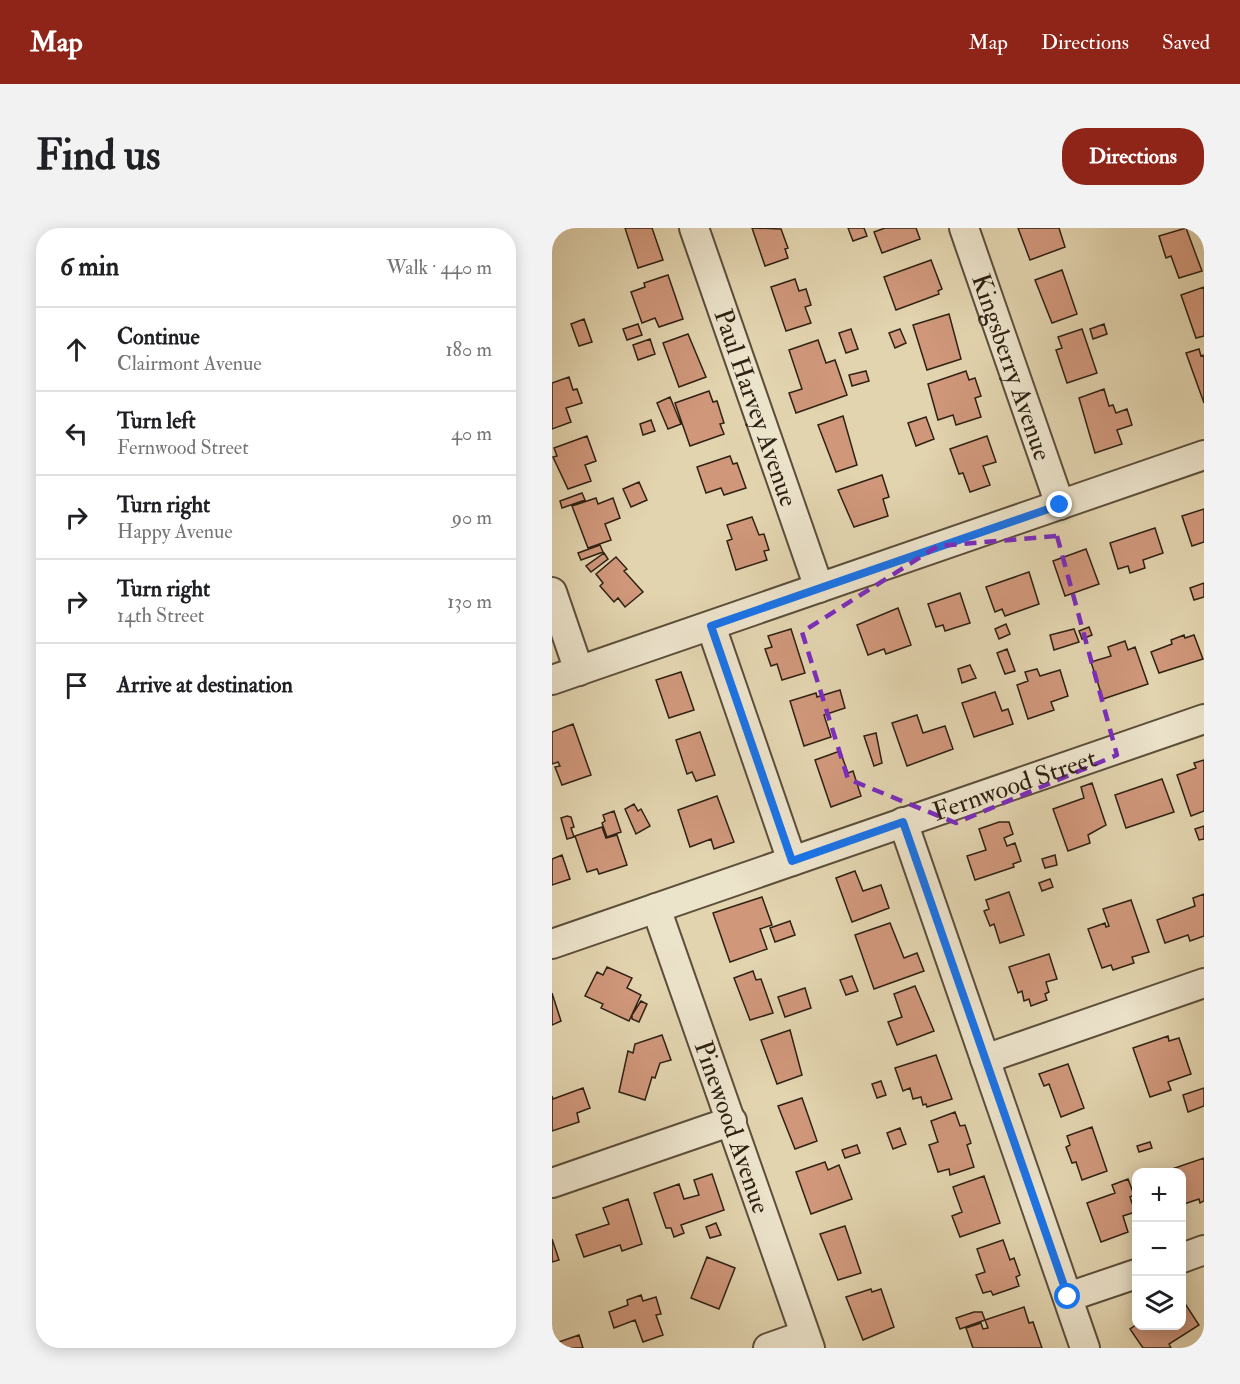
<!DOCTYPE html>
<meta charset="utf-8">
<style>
:root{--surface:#fff;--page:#f2f2f2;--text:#202124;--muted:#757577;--line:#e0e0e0;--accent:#8f2418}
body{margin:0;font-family:"IM FELL Double Pica",serif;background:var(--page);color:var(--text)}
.controls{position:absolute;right:18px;bottom:18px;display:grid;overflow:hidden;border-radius:12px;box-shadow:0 3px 15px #0003}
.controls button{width:54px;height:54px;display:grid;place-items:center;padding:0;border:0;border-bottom:2px solid var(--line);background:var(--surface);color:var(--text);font:30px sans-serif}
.stop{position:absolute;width:18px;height:18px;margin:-14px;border:4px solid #1a73e8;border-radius:50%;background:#fff}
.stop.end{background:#1a73e8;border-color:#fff;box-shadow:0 2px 6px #0008}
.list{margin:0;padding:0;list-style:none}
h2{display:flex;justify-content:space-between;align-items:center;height:78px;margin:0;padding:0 24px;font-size:26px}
h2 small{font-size:20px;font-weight:400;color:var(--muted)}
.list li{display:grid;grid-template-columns:39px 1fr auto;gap:18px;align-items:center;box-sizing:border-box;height:84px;padding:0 24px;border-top:2px solid var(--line)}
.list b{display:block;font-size:22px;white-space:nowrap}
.list p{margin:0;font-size:20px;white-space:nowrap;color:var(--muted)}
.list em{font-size:20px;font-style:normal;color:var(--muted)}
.icon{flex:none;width:33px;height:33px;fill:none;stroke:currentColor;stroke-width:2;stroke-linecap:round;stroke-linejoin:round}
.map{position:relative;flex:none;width:652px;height:1120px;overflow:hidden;border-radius:24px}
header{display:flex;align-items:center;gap:36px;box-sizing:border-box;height:84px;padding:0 30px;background:var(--accent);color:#fff}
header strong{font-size:28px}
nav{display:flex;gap:33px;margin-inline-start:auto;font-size:21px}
.intro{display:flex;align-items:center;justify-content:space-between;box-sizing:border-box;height:144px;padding:0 36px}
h1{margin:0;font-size:42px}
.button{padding:15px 27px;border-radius:24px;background:var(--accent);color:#fff;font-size:21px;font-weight:700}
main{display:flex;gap:36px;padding:0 36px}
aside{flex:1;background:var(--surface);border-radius:24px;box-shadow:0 3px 15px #0003}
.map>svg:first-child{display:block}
.building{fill:#d0977b;stroke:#2f2113;stroke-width:1.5}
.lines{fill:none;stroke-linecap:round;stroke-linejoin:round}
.minor-casing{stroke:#5c4e3a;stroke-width:32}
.minor{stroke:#ece3cb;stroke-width:28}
.route{stroke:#1a73e8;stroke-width:8}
.marked{fill:none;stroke:#7b2cbf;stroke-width:4.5;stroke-dasharray:12 8;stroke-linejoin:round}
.labels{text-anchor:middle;stroke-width:5;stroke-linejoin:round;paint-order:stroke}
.street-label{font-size:26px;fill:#2f2113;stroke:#ece3cb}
</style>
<header>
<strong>Map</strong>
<nav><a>Map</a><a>Directions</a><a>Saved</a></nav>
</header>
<div class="intro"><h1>Find us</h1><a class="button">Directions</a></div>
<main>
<aside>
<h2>6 min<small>Walk · 440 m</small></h2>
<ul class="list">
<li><svg class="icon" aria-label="ahead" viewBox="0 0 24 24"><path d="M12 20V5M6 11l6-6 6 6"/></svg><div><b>Continue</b><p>Clairmont Avenue</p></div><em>180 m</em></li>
<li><svg class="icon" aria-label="left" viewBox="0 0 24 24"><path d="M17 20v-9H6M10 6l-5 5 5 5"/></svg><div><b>Turn left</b><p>Fernwood Street</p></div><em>40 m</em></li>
<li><svg class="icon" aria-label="right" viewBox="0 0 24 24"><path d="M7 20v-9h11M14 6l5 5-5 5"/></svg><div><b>Turn right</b><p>Happy Avenue</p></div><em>90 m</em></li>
<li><svg class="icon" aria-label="right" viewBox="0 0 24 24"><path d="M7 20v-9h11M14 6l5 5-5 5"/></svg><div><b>Turn right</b><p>14th Street</p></div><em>130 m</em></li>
<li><svg class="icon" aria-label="arrive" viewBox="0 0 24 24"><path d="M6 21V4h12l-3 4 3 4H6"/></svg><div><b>Arrive at destination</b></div></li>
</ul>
</aside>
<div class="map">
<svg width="652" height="1120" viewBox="0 0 652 1120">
<rect width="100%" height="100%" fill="#e2d4af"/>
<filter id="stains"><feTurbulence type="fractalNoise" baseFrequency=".00333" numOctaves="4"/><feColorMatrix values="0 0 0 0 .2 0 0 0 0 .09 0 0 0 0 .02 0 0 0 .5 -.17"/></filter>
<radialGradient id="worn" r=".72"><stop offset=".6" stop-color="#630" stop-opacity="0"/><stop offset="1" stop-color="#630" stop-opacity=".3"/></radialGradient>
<path class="building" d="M73,0H100L111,32L86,40Z
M200,0L229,1L236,20L233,21L236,30L213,38Z
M296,0H312L315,8L301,13Z
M333,0H364L368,11L330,25L322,4Z
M466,0H507L513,19L478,32Z
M634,0L650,43L627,50L619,28L614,30L607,8Z
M379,32L390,61L386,63L387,66L344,82L332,49Z
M510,42L525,86L500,95L483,52Z
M116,47L131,91L107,99L103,90L90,95L79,64L93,59L92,55Z
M243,51L247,63L254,61L259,77L253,79L259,95L234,103L219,59Z
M652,59V108L644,110L629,67Z
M397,86L409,131L375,142L361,97Z
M32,91L40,114L27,118L19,96Z
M86,96L90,107L75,112L71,101Z
M552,96L555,106L541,111L538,101Z
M299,101L306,121L294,125L287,105Z
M348,101L354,115L343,120L337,105Z
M530,101L545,145L515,155L504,122L510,120L506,109Z
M136,106L154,149L127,159L111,115Z
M98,111L103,126L86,132L81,117Z
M266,112L274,135L283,132L295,167L244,185L237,165L250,161L237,122Z
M647,121L649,128L652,127V175L634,125Z
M314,143L317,153L300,158L297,147Z
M414,143L417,152L423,150L429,168L423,170L429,189L404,197L401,187L386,192L376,156Z
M17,149L21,162L25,161L30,175L14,180L19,194L0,201V155Z
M552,161L557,178L561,177L564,185L575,181L580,197L565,202L570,216L543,225L527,170Z
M157,163L161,174L165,173L172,195L168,196L172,206L138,218L123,175Z
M118,169L129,196L116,201L105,175Z
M291,188L305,237L284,244L266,197Z
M374,189L382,211L364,218L356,195Z
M99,192L103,203L91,207L88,196Z
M35,208L44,233L33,237L39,253L16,261L1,229L5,228L2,220Z
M435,208L444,234L431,238L438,257L418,264L411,245L407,246L398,221Z
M178,228L181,236L185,235L194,260L172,267L169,260L154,265L145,239Z
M330,247L337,269L331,271L336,288L302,299L286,262Z
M87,254L95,272L79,279L71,261Z
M30,265L33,272L10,280L8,273Z
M44,270L46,276L61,270L68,290L53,296L59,312L36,320L20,278Z
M652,281V314L640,318L630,288Z
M200,289L207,307L212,306L217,322L212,323L215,332L184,342L175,313L180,311L175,297Z
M603,300L611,325L591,332L593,340L578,345L576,338L566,341L558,315Z
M48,317L51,324L29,332L26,325Z
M534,321L547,356L513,368L501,333Z
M52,325L56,331L39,344L34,338Z
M64,329L75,341L72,343L91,364L73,379L66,370L62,374L48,358L51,355L44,346Z
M477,344L487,376L453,388L450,381L443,384L434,359Z
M652,355V369L642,372L638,360Z
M408,365L418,395L393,403L391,397L384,399L376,376Z
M346,380L359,417L334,426L332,421L316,427L305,397Z
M454,396L458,406L447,411L443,401Z
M537,399L540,407L530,411L527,403Z
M239,401L253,445L230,452L225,436L219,438L213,421L220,419L216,408Z
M522,401L527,414L502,422L498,407Z
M632,407L633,410L642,407L651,431L607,445L599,424L620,416L619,412Z
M573,413L576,422L583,419L596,456L551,471L539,434L559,428L556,419Z
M455,421L463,443L453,446L445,425Z
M418,437L424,450L410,455L406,441Z
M485,441L488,448L508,442L516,468L499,474L502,482L476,491L465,457L476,453L473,444Z
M129,444L142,482L117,490L104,452Z
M288,462L293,480L272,487L279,509L252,518L238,473L264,465L265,469Z
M443,464L450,483L456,481L461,496L422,509L410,475Z
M365,487L371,505L393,498L401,521L355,538L340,495Z
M21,496L39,547L10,557L3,539L8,538L6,534L0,536V504Z
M148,504L163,547L144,553L140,544L135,546L124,512Z
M324,505L330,535L322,538L312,508Z
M288,523L296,545L301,543L309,568L279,579L263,532Z
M652,532V583L639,588L625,547L644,540L642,535Z
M610,551L622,584L574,600L563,567Z
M540,555L554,597L536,607L538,615L516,623L501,581L532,570L529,559Z
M165,568L182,614L162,621L159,611L138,619L126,582Z
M82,576L86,583L89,581L98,598L84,606L73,581Z
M62,583L69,604L55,609L50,595L53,593L51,587Z
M15,588L19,589L22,599L19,600L22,609L15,611L9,590Z
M447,594H457L461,606L452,610L455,618L463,615L469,633L461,636L462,639L423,652L415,628L434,622L427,601Z
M652,598V611L647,612L643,601Z
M50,599L54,610L65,607L75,637L47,646L45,641L35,644L23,608Z
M10,627L18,651L0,657V631Z
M503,627L505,637L493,640L490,631Z
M303,643L311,663L329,657L337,680L300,694L284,650Z
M498,651L501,659L490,663L487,655Z
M457,664L472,707L448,715L442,696L438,698L432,683L437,681L434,672Z
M652,666V708L638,713L636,707L613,715L605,692L643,678L641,670Z
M210,669L220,697L208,701L215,721L178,734L161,685Z
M579,672L597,724L580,729L582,735L561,742L559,737L550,740L536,701L553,695L554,699L557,698L551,681Z
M238,693L243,707L223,714L218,700Z
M338,695L352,730L365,725L372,743L322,761L303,707Z
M497,726L505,751L494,754L497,764L493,766L495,772L479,778L477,771L472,773L470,763L466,765L457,739Z
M55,739L80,750L75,760L89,767L77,793L49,780L51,776L33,768L45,744L51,747Z
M201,743L204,752L209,751L221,785L198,792L182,750Z
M300,748L306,763L294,767L288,752Z
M363,758L382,803L345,817L336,794L350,789L342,766Z
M253,760L259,780L233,789L226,769Z
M0,765L9,793L0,797Z
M89,773L95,776L87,794L80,791V787Z
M238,802L250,847L225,856L209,812Z
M110,807L119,832L108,835L103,850L100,849L93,872L67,864L76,823L81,825L83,816Z
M616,808L617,813L627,810L639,846L616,854L619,862L598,869L581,820Z
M384,827L400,871L375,879L374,876L371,877L369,869L361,871L358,860L351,863L343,840Z
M516,836L532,880L509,889L497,856L492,858L487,846Z
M329,853L334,867L325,870L320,856Z
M31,860L38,880L25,885L27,894L0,903V868L1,871Z
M652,860V878L636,884L631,867Z
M250,870L265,913L243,921L226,878Z
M403,884L408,898L413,897L419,915L415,917L422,939L398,947L397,941L386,944L377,917L386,914L379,893Z
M540,899L555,943L530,952L524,934L520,935L514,919L518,917L515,908Z
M348,900L354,916L341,921L335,905Z
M598,914L600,920L587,924L585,918Z
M305,917L308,925L293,930L290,922Z
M652,930V973L648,975L647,971L632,976L630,944H621L620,941Z
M273,934L276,942L287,937L300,971L259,986L244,944Z
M160,946L172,982L129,997L132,1005L122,1009L119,1000H114L102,965L127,956L132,971L147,967L142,952Z
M432,948L448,995L408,1009L400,988L410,984L401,959Z
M576,951L582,967L578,969L583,984L571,988L576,1004L549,1014L535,975L563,965L560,957Z
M76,971L90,1016L70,1023L68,1017L32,1029L24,1007L57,996L51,980Z
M164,995L169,1007L158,1010L154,999Z
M293,998L309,1045L286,1052L268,1006Z
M0,1011L7,1032L0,1034Z
M451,1012L458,1032L462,1030L468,1047L464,1049L467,1058L441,1067L439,1063L431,1065L424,1047L433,1044L425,1021Z
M155,1029L183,1040L167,1081L139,1070Z
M319,1061L320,1064L329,1061L342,1099L311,1112L294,1069Z
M89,1067L91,1073L104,1069L109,1086L104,1087L111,1107L91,1114L83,1092L62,1100L57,1084L76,1077L75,1072Z
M630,1071L647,1097L617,1116L619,1120H591L578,1101L584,1097L630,1098Z
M472,1079L477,1095L481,1094L490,1120H421L414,1100L429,1095L431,1101L436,1100L433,1092Z
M422,1084H430L433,1092L408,1101L404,1090Z
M0,1105L4,1115L27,1107L31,1120H0Z"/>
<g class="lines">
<g class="minor-casing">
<g id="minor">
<path id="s1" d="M142,0L267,360"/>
<path id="s2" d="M412,0L508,277"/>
<path d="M0,364L27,443"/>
<path d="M159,398L240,633"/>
<path d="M0,452L652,227"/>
<path d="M351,594L533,1120"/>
<path id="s3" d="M104,680L258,1120"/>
<path id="s4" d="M0,716L652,491"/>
<path d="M433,831L652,755"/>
<path d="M0,955L180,893"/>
<path d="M630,1030L652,1022"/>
<path d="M516,1069L584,1046"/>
<path d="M216,1120L253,1107"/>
</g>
</g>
<use href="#minor" class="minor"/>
</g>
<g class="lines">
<path class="route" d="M508,277L159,398L240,633L351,594L516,1069"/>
</g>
<path class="marked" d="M505,308L565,527L404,595L296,551L250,404L386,318Z"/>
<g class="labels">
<g class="street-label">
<text dy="9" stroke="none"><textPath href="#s2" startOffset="147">Kingsberry Avenue</textPath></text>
<text dy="9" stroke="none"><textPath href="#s1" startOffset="190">Paul Harvey Avenue</textPath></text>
<text dy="9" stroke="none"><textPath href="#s4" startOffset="489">Fernwood Street</textPath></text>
<text dy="9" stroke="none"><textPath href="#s3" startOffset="232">Pinewood Avenue</textPath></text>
</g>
</g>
<rect width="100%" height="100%" filter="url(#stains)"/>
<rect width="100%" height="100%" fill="url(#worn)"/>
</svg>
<div class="controls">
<button>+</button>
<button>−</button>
<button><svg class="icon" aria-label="layers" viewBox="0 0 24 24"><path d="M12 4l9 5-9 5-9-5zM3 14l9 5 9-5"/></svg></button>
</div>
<div class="stop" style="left:516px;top:1069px"></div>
<div class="stop end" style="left:508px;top:277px"></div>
</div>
</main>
